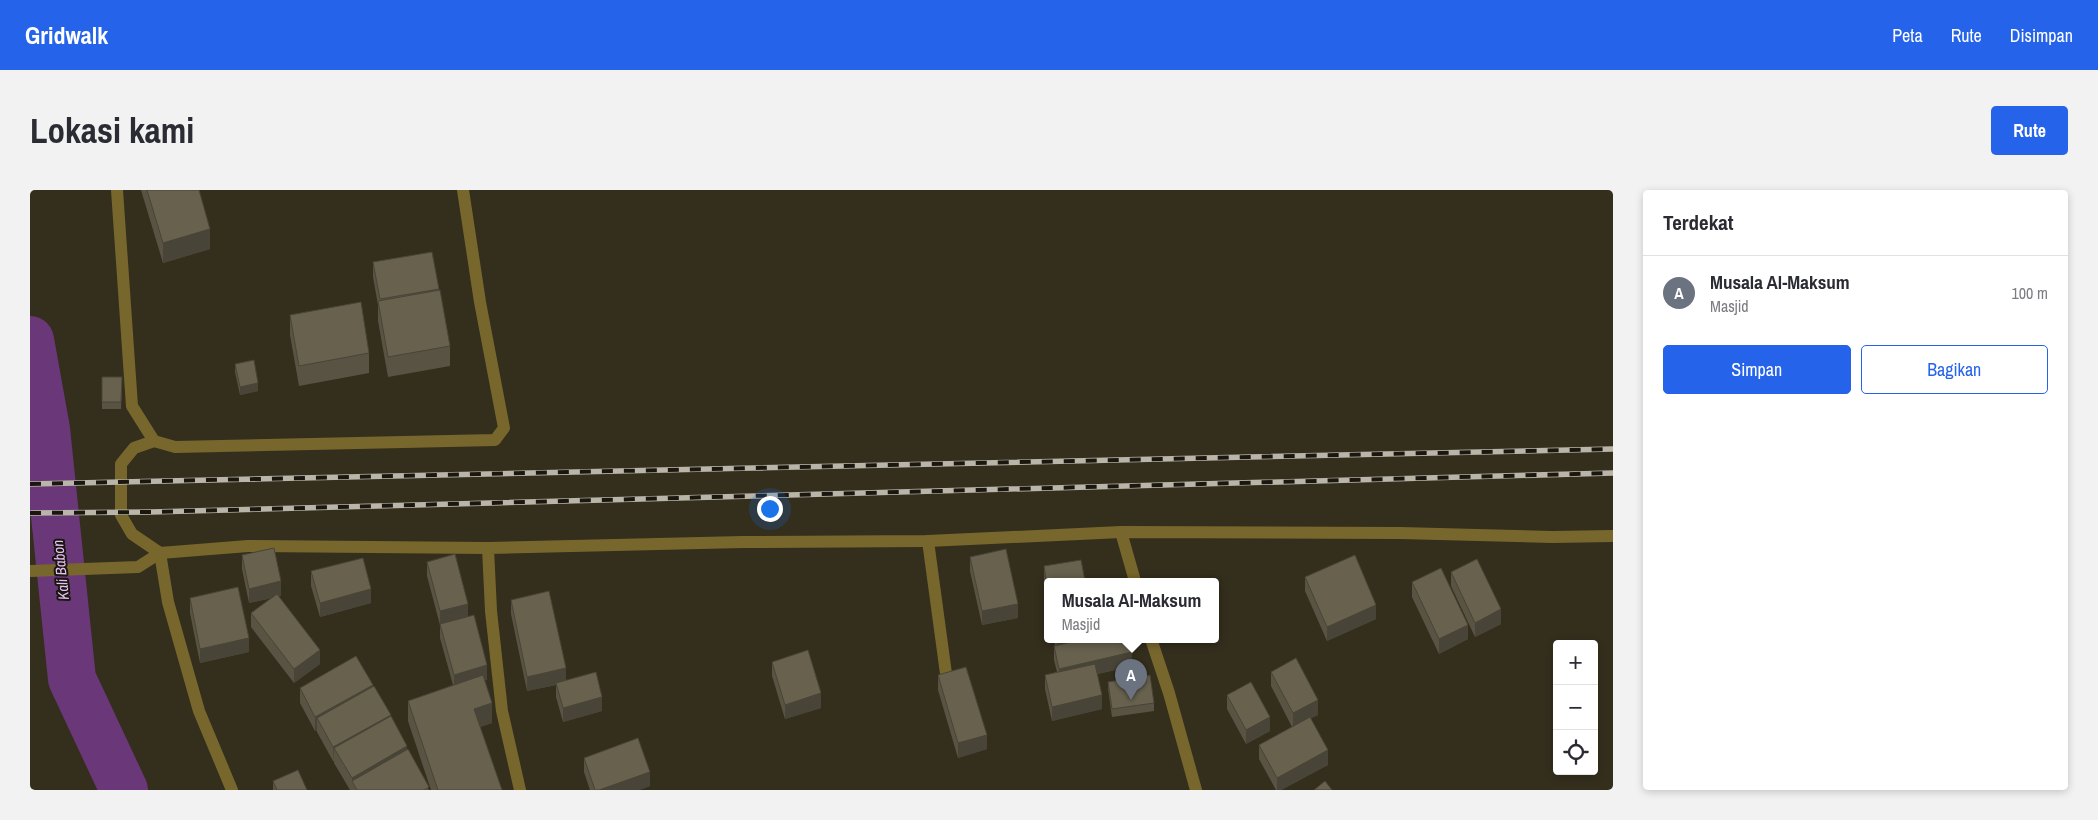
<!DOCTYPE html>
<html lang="id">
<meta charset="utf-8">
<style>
:root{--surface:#fff;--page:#f2f2f3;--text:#2b2b33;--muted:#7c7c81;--line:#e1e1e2;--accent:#2563eb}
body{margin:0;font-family:"Archivo Narrow",sans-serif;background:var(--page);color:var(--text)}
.controls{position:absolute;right:15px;bottom:15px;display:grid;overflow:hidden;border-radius:5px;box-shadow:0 2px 8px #0003}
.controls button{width:45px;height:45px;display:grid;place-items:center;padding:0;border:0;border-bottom:1px solid var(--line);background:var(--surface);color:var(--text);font:25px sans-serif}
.you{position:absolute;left:739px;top:318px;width:18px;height:18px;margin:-12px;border:4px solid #fff;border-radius:50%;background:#1a73e8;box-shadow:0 0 0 8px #1a73e833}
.badge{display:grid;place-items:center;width:32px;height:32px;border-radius:50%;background:var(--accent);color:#fff;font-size:16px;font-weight:700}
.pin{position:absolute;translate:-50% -41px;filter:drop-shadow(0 1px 2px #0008)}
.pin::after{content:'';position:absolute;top:26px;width:18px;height:15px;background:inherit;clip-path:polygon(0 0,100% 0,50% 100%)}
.popup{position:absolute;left:1014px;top:388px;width:175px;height:65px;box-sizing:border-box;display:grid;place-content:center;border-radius:5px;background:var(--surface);filter:drop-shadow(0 1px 4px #0005);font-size:16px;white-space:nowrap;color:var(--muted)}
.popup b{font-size:19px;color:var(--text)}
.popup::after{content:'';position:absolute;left:50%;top:100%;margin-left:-10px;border:10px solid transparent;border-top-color:var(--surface)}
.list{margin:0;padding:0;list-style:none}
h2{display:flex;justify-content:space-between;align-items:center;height:65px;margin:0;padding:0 20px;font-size:21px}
h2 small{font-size:16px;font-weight:400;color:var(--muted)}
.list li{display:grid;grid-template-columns:32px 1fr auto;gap:15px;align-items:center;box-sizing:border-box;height:75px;padding:0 20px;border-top:1px solid var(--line)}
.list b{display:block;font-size:19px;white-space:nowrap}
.list p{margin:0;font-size:16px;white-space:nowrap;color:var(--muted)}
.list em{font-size:16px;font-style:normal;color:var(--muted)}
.actions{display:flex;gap:10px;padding:15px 20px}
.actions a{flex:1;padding:11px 0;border:1px solid var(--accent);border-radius:5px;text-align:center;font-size:18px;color:var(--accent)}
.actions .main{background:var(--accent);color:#fff}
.icon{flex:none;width:28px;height:28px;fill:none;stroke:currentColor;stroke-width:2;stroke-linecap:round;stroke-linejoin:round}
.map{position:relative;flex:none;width:1583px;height:600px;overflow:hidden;border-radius:5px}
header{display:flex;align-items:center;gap:30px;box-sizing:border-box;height:70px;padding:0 25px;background:var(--accent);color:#fff}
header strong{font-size:24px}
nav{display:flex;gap:28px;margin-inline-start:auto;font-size:18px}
.intro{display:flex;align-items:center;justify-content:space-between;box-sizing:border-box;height:120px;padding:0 30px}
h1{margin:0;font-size:35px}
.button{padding:12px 22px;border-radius:5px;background:var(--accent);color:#fff;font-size:18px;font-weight:700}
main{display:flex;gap:30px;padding:0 30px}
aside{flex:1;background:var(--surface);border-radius:5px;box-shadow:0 2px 8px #0003}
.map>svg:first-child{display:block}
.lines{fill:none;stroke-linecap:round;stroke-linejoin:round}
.river{stroke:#6a3778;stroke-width:48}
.lane{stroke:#78672d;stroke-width:12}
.street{stroke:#78672d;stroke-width:12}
.rail-casing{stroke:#bab5a9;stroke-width:5.5}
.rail{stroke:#19170f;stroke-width:4;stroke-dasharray:11;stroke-linecap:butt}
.wall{fill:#595343}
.shaded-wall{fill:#484437}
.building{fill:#67614e;stroke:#484437}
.labels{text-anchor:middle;stroke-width:4;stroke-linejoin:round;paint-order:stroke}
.water-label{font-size:15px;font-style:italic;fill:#e9bef5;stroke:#19170f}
</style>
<header>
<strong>Gridwalk</strong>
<nav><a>Peta</a><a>Rute</a><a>Disimpan</a></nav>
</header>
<div class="intro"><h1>Lokasi kami</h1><a class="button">Rute</a></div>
<main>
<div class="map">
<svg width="1583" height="600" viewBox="0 0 1583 600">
<rect width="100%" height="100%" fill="#342e1d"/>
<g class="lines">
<path class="river" d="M0,150L16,239L42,489L94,600"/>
<path class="lane" d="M898,351L917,491"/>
<path class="street" d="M87,0L102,216L124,251
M1091,342L1105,391
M458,358L461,421L472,521L490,600
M0,381L108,377L130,363L218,356L458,358L713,352L898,351L1091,342L1370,343L1522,347L1583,346
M1121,449L1139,503L1166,600
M202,600L169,521L138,412L130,363L102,344L91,325V274L104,258L124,251L145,257L465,250L474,238L450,112L433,0"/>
<g class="rail-casing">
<path id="rail" d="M0,294L1583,259
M0,323L121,322L1583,283"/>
</g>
<use href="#rail" class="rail"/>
</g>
<path class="wall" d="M111,0H169L180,59L133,73Z
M402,62L420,156V176L358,187L348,131V115L343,87V72Z
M260,125L339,163V183L269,196L260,145Z
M205,174L228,201L210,205L205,182Z
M72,187H92L91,219H72Z
M212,365L251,406H249L290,474L264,493L221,437V423L242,408L219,413L212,379Z
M940,367L988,428L952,435L940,381Z
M397,372L438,426L457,490H455L462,533L450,537L472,600H401L378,531V511L423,495L410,448V435L397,386Z
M1014,376L1017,391V410L1014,391Z
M281,381L341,413L290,427L281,396Z
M1421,382L1471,434L1445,447L1421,396Z
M1275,387L1346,429L1297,451L1275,401Z
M1382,392L1438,449L1409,464L1382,407Z
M160,408L219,462L170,473L160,423Z
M481,410L536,490L572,521L533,532L526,507V495L497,501L481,424Z
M1024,449H1099L1102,476L1068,484L1072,519L1022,531L1015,499V485L1027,482L1024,470V456H1025Z
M742,472L791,518L755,529L742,486Z
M1241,482L1288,525L1281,528L1298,575L1251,600H1246L1229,569V555L1262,537L1241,496Z
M908,485L957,559L928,568L908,500Z
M1078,492L1124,513V521L1082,527L1078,499Z
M343,497L361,527L377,560L399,600H320L304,573V571H303L287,542V541H285L270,513V498Z
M1197,505L1240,541L1216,554L1197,519Z
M554,568L620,596L609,600H560L554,582Z
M243,591L277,600H243Z"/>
<path class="shaded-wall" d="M180,39V59L133,73V53Z
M228,193V201L210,205V197Z
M251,391V406L219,413V399Z
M341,399V413L290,427V413Z
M438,414V428L410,435V421Z
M988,414V428L952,435V421Z
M1346,415V429L1297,451V437Z
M1471,419V434L1445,447V433Z
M1438,435V449L1409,464V449Z
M219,448V462L170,473V459Z
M1027,449H1074L1027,461Z
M290,460V474L264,493V479Z
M1102,462V476L1029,493V479Z
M457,475V490L424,499V485Z
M536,478V493H526V495L497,501V487Z
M343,495V509L287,528V541H285V527Z
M791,503V518L755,529V515Z
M1072,505V519L1022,531V517Z
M572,507V521L533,532V518Z
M1288,510V525L1263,537V523Z
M462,513V533L444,539V519Z
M361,525V539L304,558L303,571V557Z
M1240,527V541L1216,554V540Z
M957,545V559L928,568V553Z
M377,556V570L322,591V600V588Z
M1298,560V575L1251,600H1247V588Z
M620,582V596L609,600H569Z"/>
<path class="building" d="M117,0H169L180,39L133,53Z
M402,62L409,99L350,109L343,72Z
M410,100L420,156L358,167L348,111Z
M331,112L339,163L269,176L260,125Z
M224,170L228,193L210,197L205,174Z
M72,187H92L91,212H72Z
M244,358L251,391L219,399L212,365Z
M976,359L988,414L952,421L940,367Z
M425,364L438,414L410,421L397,372Z
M1325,365L1346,415L1297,437L1275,387Z
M333,368L341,399L290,413L281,381Z
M1447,369L1471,419L1445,433L1421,382Z
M1051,370L1055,391H1017V396L1014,376Z
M1411,378L1438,435L1409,449L1382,392Z
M208,397L219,448L170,459L160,408Z
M519,401L536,478L497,487L481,410Z
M247,404L290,460L264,479L221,423Z
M444,425L457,475L424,485L410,434Z
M1054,449H1099L1102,462L1029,479L1024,456Z
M778,460L791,503L755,515L742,472Z
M326,466L343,495L285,527L270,498Z
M1266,468L1288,510L1263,523L1241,482Z
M1065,474L1072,505L1022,517L1015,485Z
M936,477L957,545L928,553L908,485Z
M566,482L572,507L533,518L526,493Z
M453,485L462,513L444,519L472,600H408L378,511Z
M1120,485L1124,513L1082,519L1078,492Z
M1221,492L1240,527L1216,540L1197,505Z
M344,496L361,525L303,557L287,528Z
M361,526L377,556L322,588L304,558Z
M1280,527L1298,560L1247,588L1229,555Z
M608,548L620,582L569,600H565L554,568Z
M378,559L399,597L394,600H327L322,591Z
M268,580L277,600H247L243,591Z
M1295,591L1302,600H1284Z"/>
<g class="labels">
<g class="water-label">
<text transform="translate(31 380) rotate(-96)" y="5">Kali Babon</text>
</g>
</g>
</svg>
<div class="controls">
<button>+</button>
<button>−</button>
<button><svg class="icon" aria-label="locate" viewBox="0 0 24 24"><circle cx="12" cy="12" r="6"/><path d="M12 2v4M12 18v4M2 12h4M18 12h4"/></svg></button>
</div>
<div class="you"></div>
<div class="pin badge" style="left:1101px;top:510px;background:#6b7280">A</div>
<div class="popup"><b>Musala Al-Maksum</b>Masjid</div>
</div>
<aside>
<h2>Terdekat<small></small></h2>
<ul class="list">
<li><span class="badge" style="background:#6b7280">A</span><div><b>Musala Al-Maksum</b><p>Masjid</p></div><em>100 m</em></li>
</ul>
<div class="actions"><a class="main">Simpan</a><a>Bagikan</a></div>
</aside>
</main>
